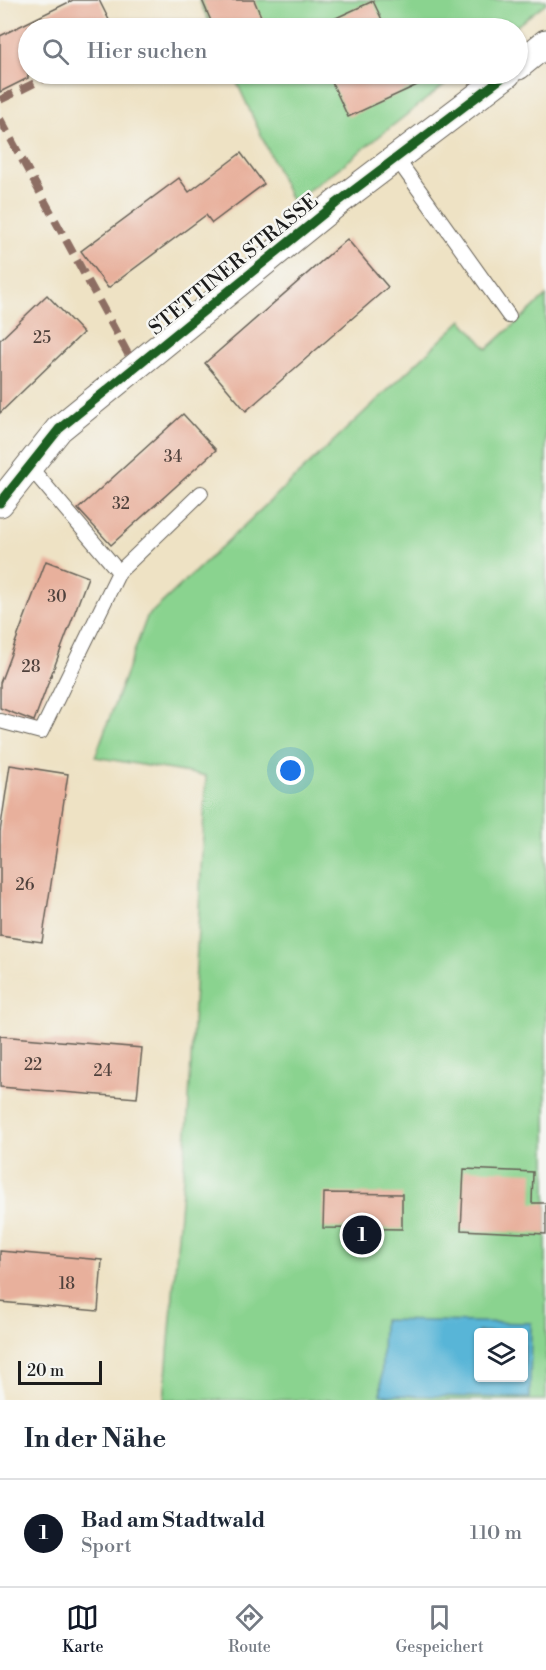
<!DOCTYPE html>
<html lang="de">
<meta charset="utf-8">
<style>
:root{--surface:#fff;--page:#f6f6f7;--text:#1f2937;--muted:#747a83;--line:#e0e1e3;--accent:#111827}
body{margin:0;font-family:"Libre Bodoni",serif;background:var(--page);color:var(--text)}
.controls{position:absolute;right:18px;bottom:18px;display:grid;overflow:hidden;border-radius:6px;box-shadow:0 2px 4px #0004}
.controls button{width:54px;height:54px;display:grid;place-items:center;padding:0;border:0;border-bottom:2px solid var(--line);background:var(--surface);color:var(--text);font:30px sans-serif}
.scale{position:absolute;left:18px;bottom:15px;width:84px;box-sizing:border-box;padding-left:6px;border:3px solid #1c1c1c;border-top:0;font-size:16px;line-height:21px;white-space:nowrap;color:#1c1c1c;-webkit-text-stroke:4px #f6f6f2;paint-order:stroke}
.you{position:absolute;left:291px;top:771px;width:21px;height:21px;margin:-15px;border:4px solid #fff;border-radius:50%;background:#1a73e8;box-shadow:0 0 0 9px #1a73e833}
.badge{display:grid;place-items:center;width:39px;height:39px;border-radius:50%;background:var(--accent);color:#fff;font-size:20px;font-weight:700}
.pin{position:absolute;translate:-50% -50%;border:3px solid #fff;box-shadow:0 2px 6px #0006}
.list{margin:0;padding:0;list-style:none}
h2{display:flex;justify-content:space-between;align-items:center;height:78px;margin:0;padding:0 24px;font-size:26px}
h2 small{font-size:20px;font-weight:400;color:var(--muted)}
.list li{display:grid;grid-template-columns:39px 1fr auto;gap:18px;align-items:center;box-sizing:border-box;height:108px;padding:0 24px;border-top:2px solid var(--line)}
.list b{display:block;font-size:22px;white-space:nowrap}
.list p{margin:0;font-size:20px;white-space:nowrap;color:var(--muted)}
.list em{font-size:20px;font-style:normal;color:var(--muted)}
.icon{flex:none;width:33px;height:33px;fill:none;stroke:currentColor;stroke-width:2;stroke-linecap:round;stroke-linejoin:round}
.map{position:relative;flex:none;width:546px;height:1400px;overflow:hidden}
.search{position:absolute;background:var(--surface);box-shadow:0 2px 4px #0004;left:18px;right:18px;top:18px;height:66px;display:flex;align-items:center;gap:15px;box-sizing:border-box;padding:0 21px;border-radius:33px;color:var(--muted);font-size:22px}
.sheet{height:186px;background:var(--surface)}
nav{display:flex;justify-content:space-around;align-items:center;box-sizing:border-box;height:84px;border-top:2px solid var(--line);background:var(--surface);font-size:16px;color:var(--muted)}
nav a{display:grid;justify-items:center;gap:3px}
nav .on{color:var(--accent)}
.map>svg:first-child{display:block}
.green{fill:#8ad38f;stroke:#537856;stroke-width:1.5;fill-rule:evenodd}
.water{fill:#59b5d7;stroke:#3a687a;stroke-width:1.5;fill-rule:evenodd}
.building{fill:#e8b09c}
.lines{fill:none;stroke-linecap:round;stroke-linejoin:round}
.service-casing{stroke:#666157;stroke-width:16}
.minor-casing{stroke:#666157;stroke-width:29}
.service{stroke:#fff;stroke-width:14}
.minor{stroke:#fff;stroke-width:27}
.quiet{stroke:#8d6e63;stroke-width:8;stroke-dasharray:15 8;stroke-linecap:butt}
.cycleway-casing{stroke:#f6f6f2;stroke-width:13}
.cycleway{stroke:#1b5e20;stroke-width:9}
.labels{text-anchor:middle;stroke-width:5;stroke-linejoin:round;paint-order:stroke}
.number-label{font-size:16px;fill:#4f413c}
.street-label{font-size:20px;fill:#1c1c1c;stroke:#f6f6f2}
</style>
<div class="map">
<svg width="546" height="1400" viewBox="0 0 546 1400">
<rect width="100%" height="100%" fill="#f6f6f2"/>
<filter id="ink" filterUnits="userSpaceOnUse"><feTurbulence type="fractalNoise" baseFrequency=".0167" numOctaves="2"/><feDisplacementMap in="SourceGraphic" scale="12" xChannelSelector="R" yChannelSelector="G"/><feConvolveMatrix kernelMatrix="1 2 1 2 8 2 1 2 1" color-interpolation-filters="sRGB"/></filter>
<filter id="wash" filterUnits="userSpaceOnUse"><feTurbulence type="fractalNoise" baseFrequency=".008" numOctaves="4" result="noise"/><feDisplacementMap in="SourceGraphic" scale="24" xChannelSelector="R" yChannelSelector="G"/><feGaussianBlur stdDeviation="1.35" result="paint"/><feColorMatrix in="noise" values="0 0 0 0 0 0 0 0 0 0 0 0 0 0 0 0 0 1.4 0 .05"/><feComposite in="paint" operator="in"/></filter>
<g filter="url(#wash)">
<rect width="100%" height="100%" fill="#eee2c4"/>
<path class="green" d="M199,0H546V3L514,28H212Z
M233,74H458L343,165L292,202Z
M546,296V1400H164L188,1119L206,776L95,757L147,617L462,320L487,349ZM478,1332H524V1378H478Z"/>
<path class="water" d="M383,1320L531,1323L530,1398L381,1395ZM478,1332H524V1378H478Z"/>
<g id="blocks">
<path class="building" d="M73,0H99L113,28H28V78L0,92V36Z
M202,0H254L266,28H214Z
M373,1L386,28H314Z
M328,74H441L348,117Z
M241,153L264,184L212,223L206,215L108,288L81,251L179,178L189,192Z
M347,239L388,287L246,411L205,363Z
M47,295L83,333L0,413V340Z
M183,414L216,450L111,545L78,509Z
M46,561L88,577L34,721L0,708V683Z
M10,765L68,774L42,942L0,936V832Z
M0,1036L142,1048L137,1098L0,1087Z
M464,1169L533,1172L532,1203H546V1234L461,1230Z
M324,1193L402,1194V1229L323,1228Z
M0,1251L102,1260L98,1311L0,1302Z"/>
</g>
</g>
<g filter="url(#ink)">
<use href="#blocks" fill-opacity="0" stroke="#666157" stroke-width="1.5"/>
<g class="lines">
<g class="service-casing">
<path id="service" d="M397,159L509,316
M119,572L201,493
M0,721L41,732L119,572L29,466"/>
</g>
<g class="minor-casing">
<path id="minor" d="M518,66L546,43
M0,503L59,429L338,202L507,74"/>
</g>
<use href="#service" class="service"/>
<use href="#minor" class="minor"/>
<path class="quiet" d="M0,100L53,74
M0,119L135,367"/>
<g class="cycleway-casing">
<path id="cycleway" d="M0,503L59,429L338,202L507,74"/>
</g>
<use href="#cycleway" class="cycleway"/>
</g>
</g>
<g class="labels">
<g class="number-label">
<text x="42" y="343">25</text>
<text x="173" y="462">34</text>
<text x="121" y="509">32</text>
<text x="57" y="602">30</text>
<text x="31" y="672">28</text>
<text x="25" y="890">26</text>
<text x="33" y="1070">22</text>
<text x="103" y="1076">24</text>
<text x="67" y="1289">18</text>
</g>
<g class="street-label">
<text transform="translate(233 264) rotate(-39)" y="7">STETTINER STRASSE</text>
</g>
</g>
</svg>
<div class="controls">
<button><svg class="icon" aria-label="layers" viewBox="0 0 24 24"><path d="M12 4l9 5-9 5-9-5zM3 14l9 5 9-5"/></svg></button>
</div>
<div class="scale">20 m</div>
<div class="you"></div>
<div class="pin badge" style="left:362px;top:1235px">1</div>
<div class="search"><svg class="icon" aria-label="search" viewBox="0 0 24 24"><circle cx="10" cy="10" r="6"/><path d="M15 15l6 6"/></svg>Hier suchen</div>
</div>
<section class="sheet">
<h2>In der Nähe<small></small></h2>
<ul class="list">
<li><span class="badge">1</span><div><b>Bad am Stadtwald</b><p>Sport</p></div><em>110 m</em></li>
</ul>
</section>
<nav>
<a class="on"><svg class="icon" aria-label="map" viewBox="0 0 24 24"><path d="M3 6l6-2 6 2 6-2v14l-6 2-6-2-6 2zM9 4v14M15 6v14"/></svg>Karte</a>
<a><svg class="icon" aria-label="directions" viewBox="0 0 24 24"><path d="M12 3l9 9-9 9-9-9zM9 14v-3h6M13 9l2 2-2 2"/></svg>Route</a>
<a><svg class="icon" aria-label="saved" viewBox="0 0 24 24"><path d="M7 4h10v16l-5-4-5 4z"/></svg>Gespeichert</a>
</nav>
